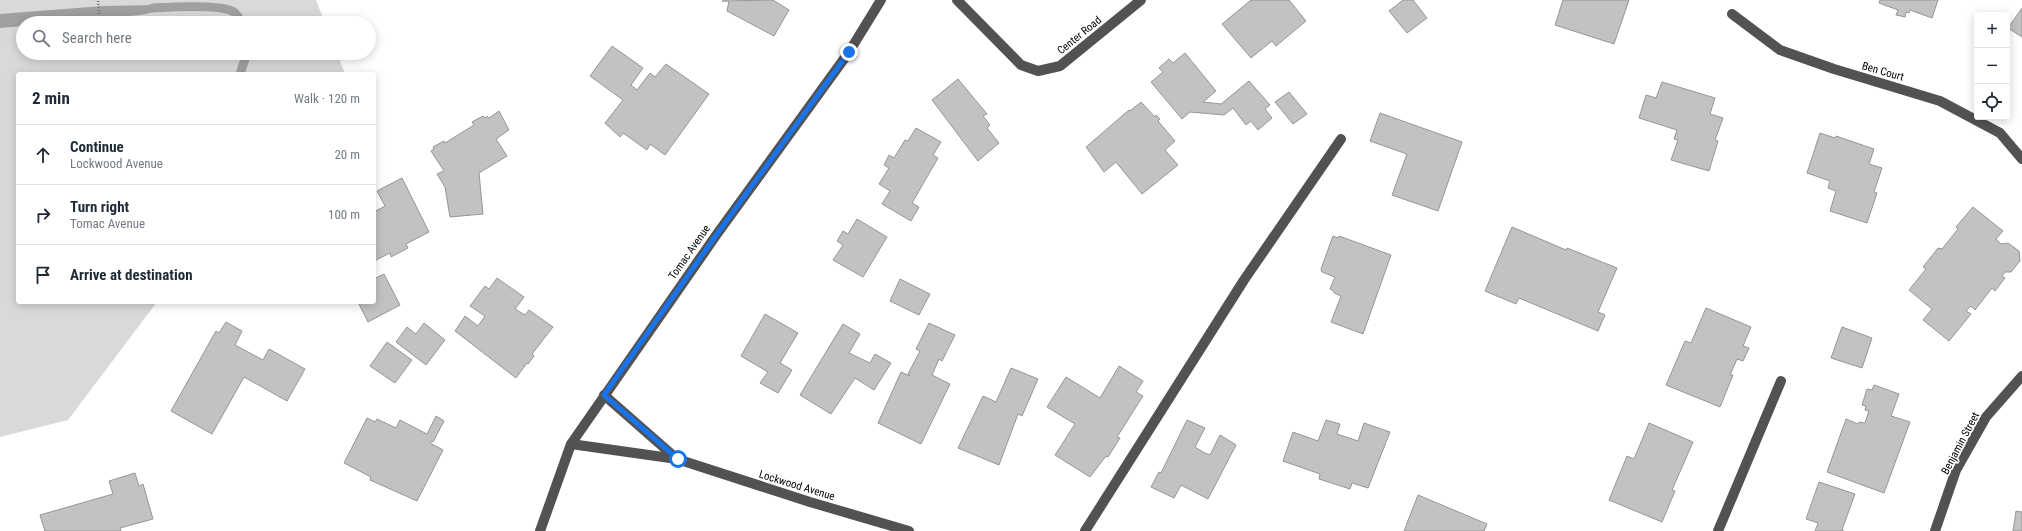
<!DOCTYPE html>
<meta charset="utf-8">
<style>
:root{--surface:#fff;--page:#f2f2f3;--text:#1f2937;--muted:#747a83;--line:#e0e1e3}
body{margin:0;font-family:"Roboto Condensed",sans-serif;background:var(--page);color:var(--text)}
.controls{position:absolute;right:12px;top:12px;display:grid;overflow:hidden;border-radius:4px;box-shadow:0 2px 10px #0003}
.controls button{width:36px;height:36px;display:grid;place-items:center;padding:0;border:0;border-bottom:1px solid var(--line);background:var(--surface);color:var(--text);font:20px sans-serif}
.stop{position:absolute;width:12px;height:12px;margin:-9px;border:3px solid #1a73e8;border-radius:50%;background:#fff}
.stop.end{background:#1a73e8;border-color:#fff;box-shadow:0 1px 4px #0008}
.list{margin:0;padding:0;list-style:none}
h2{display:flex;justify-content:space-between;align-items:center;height:52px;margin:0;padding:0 16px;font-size:17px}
h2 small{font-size:13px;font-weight:400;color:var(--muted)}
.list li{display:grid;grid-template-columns:26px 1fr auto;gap:12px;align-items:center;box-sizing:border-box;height:60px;padding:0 16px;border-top:1px solid var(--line)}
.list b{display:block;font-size:15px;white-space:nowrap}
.list p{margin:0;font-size:13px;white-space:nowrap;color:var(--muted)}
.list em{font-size:13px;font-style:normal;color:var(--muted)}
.icon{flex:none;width:22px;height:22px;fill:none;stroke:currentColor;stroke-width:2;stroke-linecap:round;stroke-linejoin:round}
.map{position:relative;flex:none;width:2022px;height:531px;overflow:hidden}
.search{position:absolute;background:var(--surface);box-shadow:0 2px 10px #0003;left:16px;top:16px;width:360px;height:44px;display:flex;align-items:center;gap:10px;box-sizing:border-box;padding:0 14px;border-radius:22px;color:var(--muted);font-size:15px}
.panel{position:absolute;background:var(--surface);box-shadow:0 2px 10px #0003;left:16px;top:72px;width:360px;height:232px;border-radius:4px}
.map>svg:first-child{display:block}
.green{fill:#d9d9d9}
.water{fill:#a0a0a0}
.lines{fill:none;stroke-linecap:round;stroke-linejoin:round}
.stream{stroke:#a0a0a0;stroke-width:9}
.building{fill:#c2c2c2;stroke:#969696}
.path{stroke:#747474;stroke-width:2.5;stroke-dasharray:1 2;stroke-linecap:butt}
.minor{stroke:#525252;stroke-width:10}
.route{stroke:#1a73e8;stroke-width:5}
.labels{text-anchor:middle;stroke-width:3.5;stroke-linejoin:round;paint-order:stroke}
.street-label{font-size:11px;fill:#000;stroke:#fff}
</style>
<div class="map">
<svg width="2022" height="531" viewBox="0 0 2022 531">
<rect width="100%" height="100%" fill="#fff"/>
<path class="green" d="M0,0H316L325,23H23V53H337L345,74H18V302H157L68,420L0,437Z"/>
<path class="water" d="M156,5L165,7C150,16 129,16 112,17C82,20 53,23 23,23V26L0,28V14L103,6Z"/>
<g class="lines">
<path class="stream" d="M153,8C171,7 217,4 232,11C237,13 239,18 241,23
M240,74L247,53"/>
</g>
<path class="building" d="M773,0L789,10L774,36L727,11L729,1H722Z
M1251,0H1289L1306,21L1276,46L1272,41L1251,58L1222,24Z
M1403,0H1413L1427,18L1407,33L1389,11Z
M1563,0H1629L1614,44L1555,25Z
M1880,0H1938L1932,18L1910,10L1909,13L1906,12L1905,17L1896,15L1898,10L1879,3Z
M2022,8V37L2008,28Z
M612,46L643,68L631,85L637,90L650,73L655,77L666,64L709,94L665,155L650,144L647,150L623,133L620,137L605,123L623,100L590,76Z
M1185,53L1216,91L1203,102L1221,104L1249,81L1270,105L1265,109L1272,118L1258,130L1251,121L1246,125L1233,108L1224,115L1190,112L1182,119L1151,82L1163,72L1159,68L1169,59L1173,63Z
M958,79L987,114L983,116L990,125L987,128L999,143L978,161L932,100Z
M1662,82L1715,98L1710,114L1723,118L1715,140L1718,141L1709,171L1671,160L1678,140L1674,139L1677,130L1639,118L1646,95L1656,98Z
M1289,92L1307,114L1293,124L1275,102Z
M1141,102L1155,117L1156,115L1160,119L1158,121L1175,141L1165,150L1178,165L1142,194L1116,162L1104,172L1086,147L1129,110L1130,111Z
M499,111L509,130L496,139L507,156L479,173L483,214L450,217L445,187L437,174L444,171L431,151L434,149L433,147L444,141L445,143L474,125L472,122L483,116L485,118L487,116L489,118Z
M1380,113L1462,142L1438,211L1392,195L1407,154L1370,141Z
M916,128L941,142L933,155L938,158L912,203L919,207L911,221L882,204L890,191L879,184L889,168L884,165L889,155L894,158L905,140L908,141Z
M1820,133L1835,138L1836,136L1874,149L1869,164L1882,168L1874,192L1877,193L1867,223L1830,211L1836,191L1828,188L1830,181L1807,173Z
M402,178L429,232L406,244L408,248L391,257L390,253L374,261V212L385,206L377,191Z
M1973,207L2003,231L1996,239L2001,244L2008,243L2019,251L2020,261L2011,272H2005L2002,276L2005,278L1995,291L1992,288L1975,310L1971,306L1966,311L1971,314L1949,341L1923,320L1932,309L1909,290L1926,269L1923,267L1938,248L1942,249L1958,229L1956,227Z
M857,219L887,237L863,277L833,260L843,245L837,241L843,231L848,234Z
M1512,227L1566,250L1567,248L1617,268L1598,312L1605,315L1598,331L1519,298L1516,304L1485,291Z
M1333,236L1338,238L1339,236L1391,255L1363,334L1331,322L1341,296L1334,293V291L1330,289L1335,277L1322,272L1321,269Z
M384,274L400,305L368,322L358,302H374V279Z
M497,278L524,297L515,309L525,315L529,310L553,327L532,354L534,356L528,364L527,363L516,378L455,331L465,316L478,326L485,316L470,306L485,286L489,289Z
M900,279L930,294L919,315L890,301Z
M1706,308L1751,327L1743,346L1749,348L1743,361L1737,359L1730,375H1733L1720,407L1666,385L1685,341L1691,343Z
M765,314L798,333L780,363L792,370L778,393L760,383L768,372L741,356Z
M226,322L242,331L235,345L263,360L269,349L305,369L287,401L244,377L212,434L171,411L216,331L219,333Z
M424,323L445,340L426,365L396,342L407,327L416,334Z
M929,323L955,335L942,361L939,359L932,375L950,384L921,444L878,423L901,372L910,376L908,374L920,351L916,349Z
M843,324L860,334L849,353L870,363L875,354L891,363L874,390L855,378L831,414L800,395Z
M1842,327L1872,338L1862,368L1831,358Z
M387,342L412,360L395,383L370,366Z
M1119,366L1143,381L1136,392L1143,396L1117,437L1120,438L1108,457L1106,456L1090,477L1055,455L1075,424L1047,407L1066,377L1100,398Z
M1011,368L1038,379L1022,416L1018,414L999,465L958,448L983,396L996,402Z
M1874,385L1899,394L1891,416L1910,422L1884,493L1827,472L1846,419L1858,424L1859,422L1865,423L1869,411L1865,410L1866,406L1862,405L1867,389L1872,390Z
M436,416L444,421L433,442L431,441L430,443L443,450L417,501L370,480L371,477L344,463L367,418L375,422L377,419L396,428L400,420L427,434Z
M1187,420L1205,428L1195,447L1205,453L1210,455L1220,435L1236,445L1208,499L1181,485L1174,498L1151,487L1159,472L1161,473Z
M1326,420L1340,424L1337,434L1358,441L1364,423L1390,432L1368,488L1352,483L1350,489L1319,479L1320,474L1283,461L1293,432L1318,441Z
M1649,423L1693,442L1672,490L1675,491L1662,522L1609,500L1627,456L1634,459Z
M135,473L139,486L143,484L153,519L120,528L121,531H45L40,515L113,494L109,481Z
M1819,482L1855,494L1842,530L1844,531H1815L1818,523L1806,519Z
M1418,495L1487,524L1484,531H1404Z
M2016,511L2022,512V531H2013Z"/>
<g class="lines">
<path class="path" d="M98,1L100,23"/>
<path class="minor" d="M957,0L1021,65L1038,71L1060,66L1141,0
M1732,14L1780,50L1834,69L1940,101L2000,133L2022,159
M604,395L677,459
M571,444L677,459L810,502L909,531
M540,531L571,444L717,234L849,52L881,0
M1085,531L1244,280L1341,139
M1718,531L1781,381
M1935,531L1956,470L1986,417L2022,376"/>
</g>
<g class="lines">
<path class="route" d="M678,459L604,395L717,234L849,52"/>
</g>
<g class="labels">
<g class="street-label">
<text transform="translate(1079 35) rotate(-39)" y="4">Center Road</text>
<text transform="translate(1883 71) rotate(16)" y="4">Ben Court</text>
<text transform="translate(689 252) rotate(-55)" y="4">Tomac Avenue</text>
<text transform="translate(1960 443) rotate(-62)" y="4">Benjamin Street</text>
<text transform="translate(797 485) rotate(17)" y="4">Lockwood Avenue</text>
</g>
</g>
</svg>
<div class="controls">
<button>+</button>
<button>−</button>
<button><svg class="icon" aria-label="locate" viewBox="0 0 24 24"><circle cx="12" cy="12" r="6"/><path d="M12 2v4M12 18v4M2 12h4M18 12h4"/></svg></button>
</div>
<div class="stop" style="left:678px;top:459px"></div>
<div class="stop end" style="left:849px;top:52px"></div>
<div class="search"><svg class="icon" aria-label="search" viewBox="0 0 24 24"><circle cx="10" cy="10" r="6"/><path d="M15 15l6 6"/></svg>Search here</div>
<section class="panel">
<h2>2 min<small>Walk · 120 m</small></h2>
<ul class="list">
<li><svg class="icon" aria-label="ahead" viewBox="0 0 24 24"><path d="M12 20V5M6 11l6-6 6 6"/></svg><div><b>Continue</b><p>Lockwood Avenue</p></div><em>20 m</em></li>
<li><svg class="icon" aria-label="right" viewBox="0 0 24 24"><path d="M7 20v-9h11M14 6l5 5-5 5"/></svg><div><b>Turn right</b><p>Tomac Avenue</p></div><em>100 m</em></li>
<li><svg class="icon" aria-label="arrive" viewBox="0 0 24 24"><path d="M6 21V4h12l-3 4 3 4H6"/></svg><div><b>Arrive at destination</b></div></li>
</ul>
</section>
</div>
